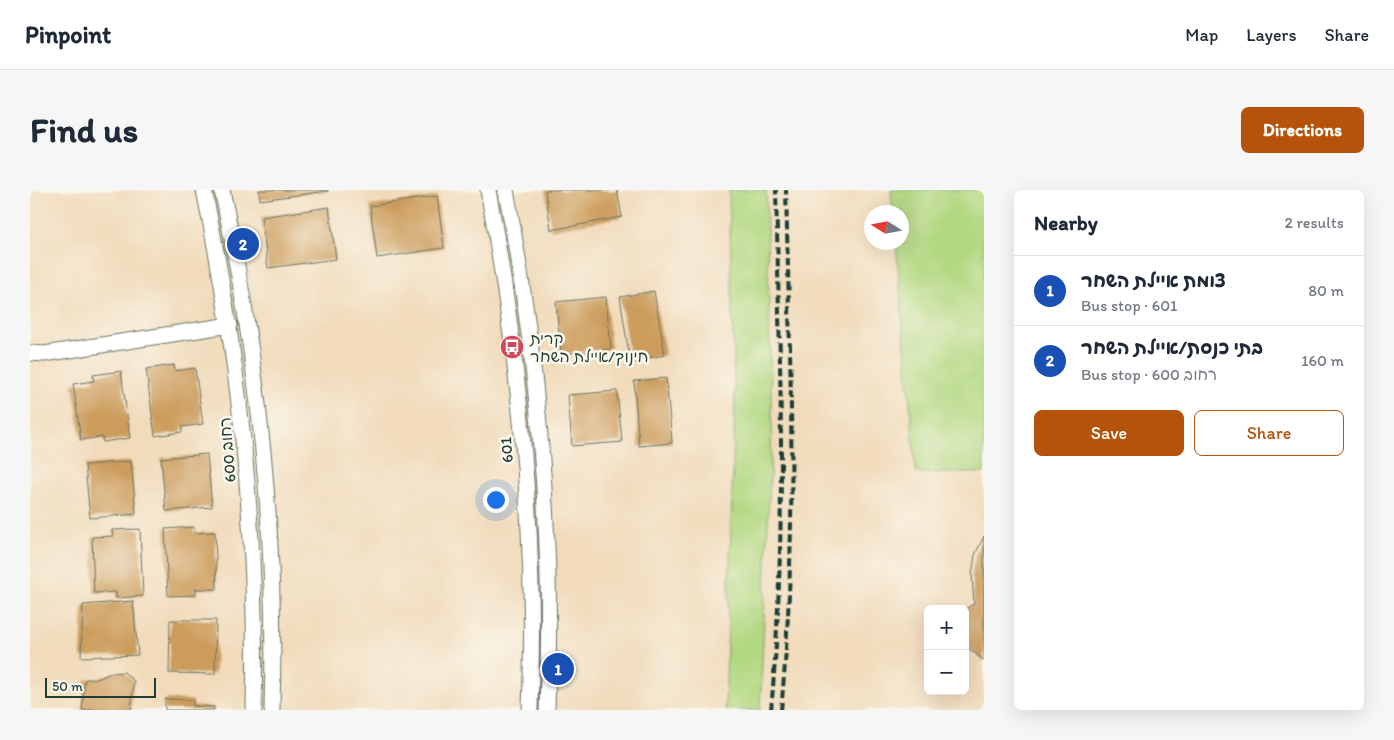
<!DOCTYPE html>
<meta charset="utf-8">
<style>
:root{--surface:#fff;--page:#f6f6f7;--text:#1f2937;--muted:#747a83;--line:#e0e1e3;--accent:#b45309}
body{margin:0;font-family:Itim,"Playpen Sans Hebrew",sans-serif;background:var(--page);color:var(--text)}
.controls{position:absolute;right:15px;bottom:15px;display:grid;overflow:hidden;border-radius:8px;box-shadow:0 5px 20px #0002}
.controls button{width:45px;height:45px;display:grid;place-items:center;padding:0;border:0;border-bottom:1px solid var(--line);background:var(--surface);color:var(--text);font:25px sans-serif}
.compass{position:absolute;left:834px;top:15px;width:45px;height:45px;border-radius:50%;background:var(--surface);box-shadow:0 5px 20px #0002;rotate:281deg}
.scale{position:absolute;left:15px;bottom:12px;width:111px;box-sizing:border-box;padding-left:5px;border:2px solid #1f3d34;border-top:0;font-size:14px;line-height:18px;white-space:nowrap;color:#1f3d34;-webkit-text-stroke:4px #fbf7ec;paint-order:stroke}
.you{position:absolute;left:465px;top:309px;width:18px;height:18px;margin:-12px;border:4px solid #fff;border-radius:50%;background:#1a73e8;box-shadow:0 0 0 8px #1a73e833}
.badge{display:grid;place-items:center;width:32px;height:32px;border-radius:50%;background:var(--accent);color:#fff;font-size:16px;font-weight:700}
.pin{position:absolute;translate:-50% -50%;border:2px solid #fff;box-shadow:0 1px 5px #0006}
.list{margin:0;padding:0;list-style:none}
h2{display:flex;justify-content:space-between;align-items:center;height:65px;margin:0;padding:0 20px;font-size:21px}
h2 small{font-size:16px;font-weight:400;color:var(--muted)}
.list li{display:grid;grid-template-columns:32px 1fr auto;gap:15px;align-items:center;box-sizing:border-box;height:70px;padding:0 20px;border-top:1px solid var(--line)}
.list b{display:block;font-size:19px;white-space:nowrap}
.list p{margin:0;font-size:16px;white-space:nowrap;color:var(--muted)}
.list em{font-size:16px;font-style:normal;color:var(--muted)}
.actions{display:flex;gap:10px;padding:15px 20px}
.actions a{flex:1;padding:11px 0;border:1px solid var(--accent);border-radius:8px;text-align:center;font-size:18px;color:var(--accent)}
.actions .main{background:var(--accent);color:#fff}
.map{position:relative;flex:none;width:954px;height:520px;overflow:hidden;border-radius:8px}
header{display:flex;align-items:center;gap:30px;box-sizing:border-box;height:70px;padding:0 25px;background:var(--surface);border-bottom:1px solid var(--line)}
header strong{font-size:24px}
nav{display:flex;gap:28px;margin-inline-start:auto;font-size:18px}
.intro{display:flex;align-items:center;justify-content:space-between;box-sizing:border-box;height:120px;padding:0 30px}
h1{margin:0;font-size:35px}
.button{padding:12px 22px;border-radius:8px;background:var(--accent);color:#fff;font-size:18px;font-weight:700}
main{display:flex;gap:30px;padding:0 30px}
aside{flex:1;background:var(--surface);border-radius:8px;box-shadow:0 5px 20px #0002}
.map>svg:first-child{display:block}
.green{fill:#b2d881;stroke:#688a5a}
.building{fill:#cc9c5b}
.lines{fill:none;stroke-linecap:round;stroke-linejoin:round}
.minor-casing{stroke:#687463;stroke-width:17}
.minor{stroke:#fff;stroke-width:15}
.rail{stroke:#1f3d34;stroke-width:4;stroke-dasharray:8 4;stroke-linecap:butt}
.labels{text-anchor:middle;stroke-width:5;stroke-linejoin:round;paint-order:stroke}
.poi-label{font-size:16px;fill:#1f3d34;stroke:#fbf7ec;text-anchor:start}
.street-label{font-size:16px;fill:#1f3d34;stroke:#fbf7ec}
</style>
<header>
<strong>Pinpoint</strong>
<nav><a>Map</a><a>Layers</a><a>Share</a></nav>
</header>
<div class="intro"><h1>Find us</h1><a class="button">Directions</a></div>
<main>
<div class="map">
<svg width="954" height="520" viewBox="0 0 954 520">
<rect width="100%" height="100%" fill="#fbf7ec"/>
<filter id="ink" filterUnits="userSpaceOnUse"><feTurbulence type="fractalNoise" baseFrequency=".02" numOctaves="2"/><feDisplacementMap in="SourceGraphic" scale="10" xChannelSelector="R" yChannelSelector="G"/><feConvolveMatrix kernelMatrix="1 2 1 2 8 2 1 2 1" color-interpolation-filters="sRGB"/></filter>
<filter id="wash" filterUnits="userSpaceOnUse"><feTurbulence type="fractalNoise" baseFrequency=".0096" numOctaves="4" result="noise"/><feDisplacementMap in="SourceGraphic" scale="20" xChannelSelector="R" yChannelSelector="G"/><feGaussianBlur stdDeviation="1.12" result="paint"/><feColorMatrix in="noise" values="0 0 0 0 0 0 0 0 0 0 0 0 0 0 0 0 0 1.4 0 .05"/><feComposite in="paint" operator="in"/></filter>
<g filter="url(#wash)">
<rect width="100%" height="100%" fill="#f1dbbb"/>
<path class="green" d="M699,0H736L742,239L730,520H695L705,216Z
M861,0H954V283H886L866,53L872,52V22H863Z"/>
<g id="blocks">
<path class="building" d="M229,0H298V1L230,10Z
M515,0H587L592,27L521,40Z
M407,6L414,58L347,68L340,16Z
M299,17L306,69L238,78L231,27Z
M624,101L635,165L600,171L590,107Z
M576,107L581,159L531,164L526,112Z
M144,175L145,181L165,178L173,234L152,237V242L125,246L116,179Z
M91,181L100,248L73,252L72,247L51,250L43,194L64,191L63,185Z
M636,188L642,253L609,256L604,191Z
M587,201L592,252L542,256L538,205Z
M177,264L182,317L136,321L131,268Z
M101,271L106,324L60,328L55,275Z
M164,337V343L185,342L187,399H166V405L138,406L135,339Z
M110,339L113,406L86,408V402L64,403L62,347L83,346L82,340Z
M954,346V471L935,455V419L944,414L942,385L945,365Z
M103,411L108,465L51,467L53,415Z
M140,430H186L185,484L139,483Z
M94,482L104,491L101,520H52L55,489H67L81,483Z
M135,509L163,510V516L184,517V520H135Z"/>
</g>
</g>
<g filter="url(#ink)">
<use href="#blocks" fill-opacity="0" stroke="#687463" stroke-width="1"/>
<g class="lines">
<g class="minor-casing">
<path id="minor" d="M174,0C210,172 228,344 224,520
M192,0C229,171 247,345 242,520
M458,0C490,172 507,345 500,520
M476,0C508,171 524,346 517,520
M0,163L14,164L200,135"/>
</g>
<use href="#minor" class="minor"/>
<path class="rail" d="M741,520C757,347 750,173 746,0
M751,520C768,347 760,173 756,0"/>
</g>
</g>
<defs>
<g id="bus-disc" transform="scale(1.25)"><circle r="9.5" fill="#d1495b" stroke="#fbf7ec"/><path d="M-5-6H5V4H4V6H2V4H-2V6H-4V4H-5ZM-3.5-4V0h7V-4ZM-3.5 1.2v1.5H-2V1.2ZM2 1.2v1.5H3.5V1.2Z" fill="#fff"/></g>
</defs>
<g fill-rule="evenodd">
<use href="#bus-disc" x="482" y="157"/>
</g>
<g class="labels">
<g class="poi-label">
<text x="500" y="154">קרית<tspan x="500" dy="18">חינוך/איילת השחר</tspan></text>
</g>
<g class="street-label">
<text transform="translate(197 260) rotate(-95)" y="6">רחוב 600</text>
<text transform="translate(476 260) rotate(-94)" y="6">601</text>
</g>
</g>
</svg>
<div class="controls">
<button>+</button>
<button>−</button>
</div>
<svg class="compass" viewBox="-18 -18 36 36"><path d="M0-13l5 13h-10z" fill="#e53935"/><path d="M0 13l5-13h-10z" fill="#747a83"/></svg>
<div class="scale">50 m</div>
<div class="you"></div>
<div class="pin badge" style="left:528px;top:479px;background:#1a4fb4">1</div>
<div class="pin badge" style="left:213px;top:54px;background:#1a4fb4">2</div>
</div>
<aside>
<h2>Nearby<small>2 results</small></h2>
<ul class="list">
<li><span class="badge" style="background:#1a4fb4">1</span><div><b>צומת איילת השחר</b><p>Bus stop · 601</p></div><em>80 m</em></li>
<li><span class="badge" style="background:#1a4fb4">2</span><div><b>בתי כנסת/איילת השחר</b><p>Bus stop · רחוב 600</p></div><em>160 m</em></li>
</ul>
<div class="actions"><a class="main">Save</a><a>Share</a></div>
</aside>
</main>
